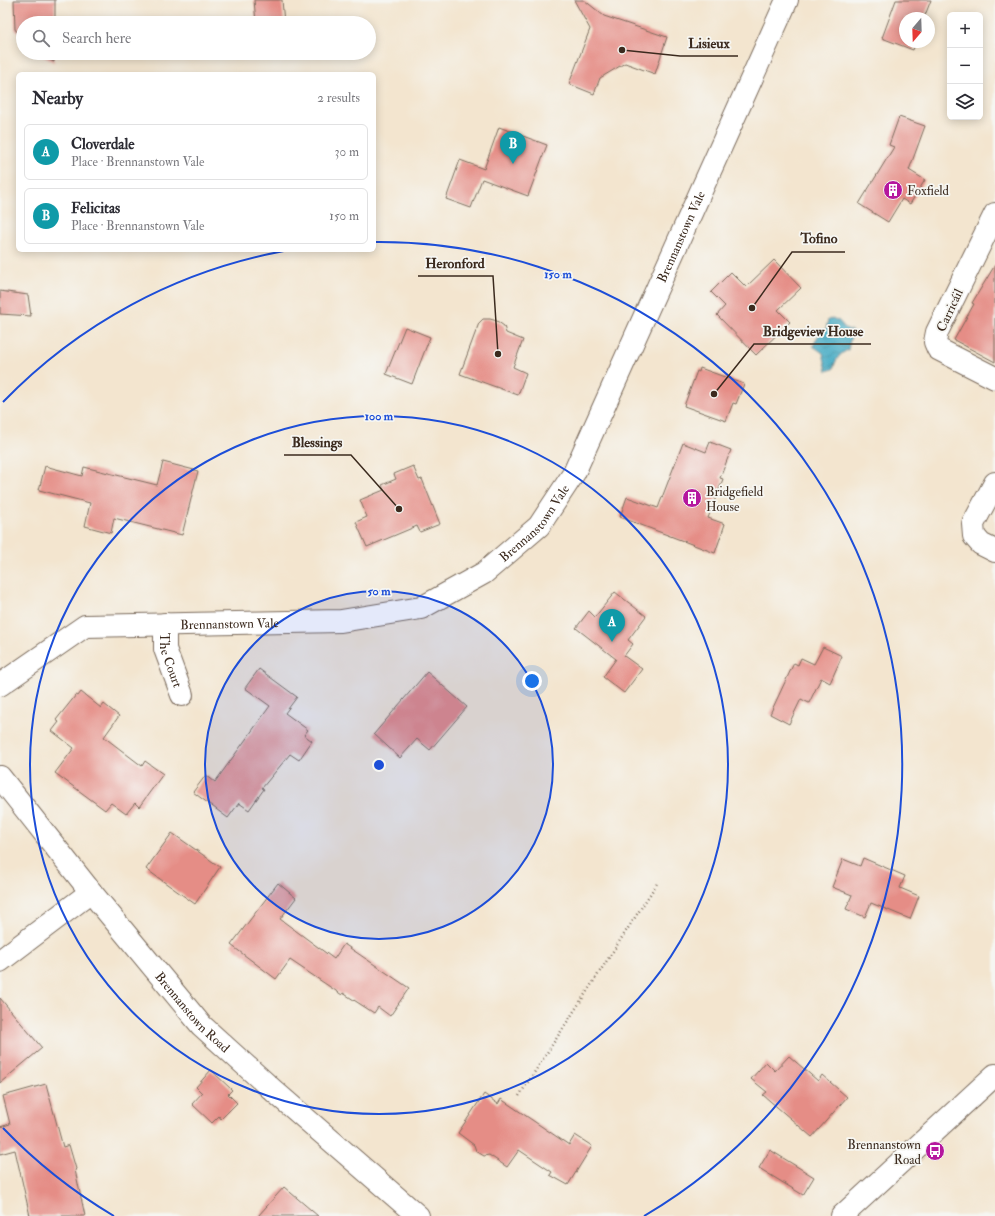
<!DOCTYPE html>
<meta charset="utf-8">
<style>
:root{--surface:#fff;--page:#f7f7f7;--text:#2b2b33;--muted:#7c7c81;--line:#e1e1e2;--accent:#db2777}
body{margin:0;font-family:"IM FELL Double Pica",serif;background:var(--page);color:var(--text)}
.controls{position:absolute;right:12px;top:12px;display:grid;overflow:hidden;border-radius:6px;box-shadow:0 2px 10px #0003}
.controls button{width:36px;height:36px;display:grid;place-items:center;padding:0;border:0;border-bottom:1px solid var(--line);background:var(--surface);color:var(--text);font:20px sans-serif}
.compass{position:absolute;left:899px;top:12px;width:36px;height:36px;border-radius:50%;background:var(--surface);box-shadow:0 2px 10px #0003;rotate:199deg}
.you{position:absolute;left:532px;top:681px;width:14px;height:14px;margin:-10px;border:3px solid #fff;border-radius:50%;background:#1a73e8;box-shadow:0 0 0 6px #1a73e833}
.badge{display:grid;place-items:center;width:26px;height:26px;border-radius:50%;background:var(--accent);color:#fff;font-size:13px;font-weight:700}
.pin{position:absolute;translate:-50% -33px;filter:drop-shadow(0 1px 2px #0008)}
.pin::after{content:'';position:absolute;top:21px;width:14px;height:12px;background:inherit;clip-path:polygon(0 0,100% 0,50% 100%)}
.list{margin:0;padding:0;list-style:none}
h2{display:flex;justify-content:space-between;align-items:center;height:52px;margin:0;padding:0 16px;font-size:17px}
h2 small{font-size:13px;font-weight:400;color:var(--muted)}
.list li{display:grid;grid-template-columns:26px 1fr auto;gap:12px;align-items:center;box-sizing:border-box;height:56px;margin:0 8px 8px;padding:0 8px;border:1px solid var(--line);border-radius:6px}
.list b{display:block;font-size:15px;white-space:nowrap}
.list p{margin:0;font-size:13px;white-space:nowrap;color:var(--muted)}
.list em{font-size:13px;font-style:normal;color:var(--muted)}
.icon{flex:none;width:22px;height:22px;fill:none;stroke:currentColor;stroke-width:2;stroke-linecap:round;stroke-linejoin:round}
.map{position:relative;flex:none;width:995px;height:1216px;overflow:hidden}
.search{position:absolute;background:var(--surface);box-shadow:0 2px 10px #0003;left:16px;top:16px;width:360px;height:44px;display:flex;align-items:center;gap:10px;box-sizing:border-box;padding:0 14px;border-radius:22px;color:var(--muted);font-size:15px}
.panel{position:absolute;background:var(--surface);box-shadow:0 2px 10px #0003;left:16px;top:72px;width:360px;height:180px;border-radius:6px}
.map>svg:first-child{display:block}
.water{fill:url(#water-waves);stroke:#406b72}
.building{fill:#e58d86}
.lines{fill:none;stroke-linecap:round;stroke-linejoin:round}
.minor-casing{stroke:#7b6b5c;stroke-width:24}
.tertiary-casing{stroke:#7b6b5c;stroke-width:24}
.secondary-casing{stroke:#7b6b5c;stroke-width:24}
.path{stroke:#7b6b5c;stroke-width:2.5;stroke-dasharray:1 3;stroke-linecap:butt}
.minor{stroke:#fff;stroke-width:22}
.tertiary{stroke:#fff;stroke-width:22}
.secondary{stroke:#fff;stroke-width:22}
.ring{fill:none;stroke:#1d4ed8;stroke-width:2}
.labels{text-anchor:middle;stroke-width:3.5;stroke-linejoin:round;paint-order:stroke}
.poi-label{font-size:13px;fill:#3b2a1e;stroke:#f6f6f2;text-anchor:start}
.street-label{font-size:13px;fill:#3b2a1e;stroke:#f6f6f2}
.centre{fill:#1d4ed8;stroke:#f6f6f2;stroke-width:2}
.ring-label{font-size:12px;text-anchor:middle;font-weight:bold;fill:#1d4ed8;stroke:#f6f6f2;stroke-width:3.5;stroke-linejoin:round;paint-order:stroke}
.leader{fill:none;stroke:#3b2a1e;stroke-width:1.5}
.callout-dot{fill:#3b2a1e;stroke:#f6f6f2;stroke-width:1.5}
.callout-label{font-size:14px;text-anchor:middle;font-weight:bold;fill:#3b2a1e;stroke:#f6f6f2;stroke-width:3.5;stroke-linejoin:round;paint-order:stroke}
</style>
<div class="map">
<svg width="995" height="1216" viewBox="0 0 995 1216">
<defs>
<pattern id="water-waves" width="16" height="10" patternUnits="userSpaceOnUse"><rect width="16" height="10" fill="#46acc5"/><path d="M0 5q4-4 8 0t8 0" fill="none" stroke="#3c8c9f"/></pattern>
</defs>
<rect width="100%" height="100%" fill="#f6f6f2"/>
<filter id="ink" filterUnits="userSpaceOnUse"><feTurbulence type="fractalNoise" baseFrequency=".025" numOctaves="2"/><feDisplacementMap in="SourceGraphic" scale="8" xChannelSelector="R" yChannelSelector="G"/><feConvolveMatrix kernelMatrix="1 2 1 2 8 2 1 2 1" color-interpolation-filters="sRGB"/></filter>
<filter id="wash" filterUnits="userSpaceOnUse"><feTurbulence type="fractalNoise" baseFrequency=".012" numOctaves="4" result="noise"/><feDisplacementMap in="SourceGraphic" scale="16" xChannelSelector="R" yChannelSelector="G"/><feGaussianBlur stdDeviation="0.9" result="paint"/><feColorMatrix in="noise" values="0 0 0 0 0 0 0 0 0 0 0 0 0 0 0 0 0 1.4 0 .05"/><feComposite in="paint" operator="in"/></filter>
<g filter="url(#wash)">
<rect width="100%" height="100%" fill="#f3e5cf"/>
<path class="water" d="M832,318L839,321L845,328L852,331L848,350C839,354 836,359 833,369L827,371L823,353L813,346L818,336L826,329L828,320Z"/>
<g id="blocks">
<path class="building" d="M14,0H55V23H23V41L15,29Z
M254,0H282L284,23H256Z
M574,0H584L604,16L667,37L655,74L625,63L600,78L594,94L569,84L590,29Z
M896,0H931L924,18H905V42H916L913,50L882,38Z
M36,53H54V62Z
M899,117L925,126L909,170L925,180L910,204L902,199L888,222L859,204L894,147L889,145Z
M499,127L547,145L528,196L482,179L471,208L446,199L460,160L484,169Z
M774,260L801,288L778,310L790,322L756,355L717,315L725,306L711,292L731,272L746,287Z
M995,265V362L954,340L974,304L972,303Z
M0,291L28,295L31,316L0,314Z
M483,319H490L497,321L504,326L506,333L523,340L513,367L526,373L518,395L460,374L479,323Z
M405,327L430,337L412,384L386,374Z
M700,368L744,384L736,404L733,403L726,421L684,406L697,371L699,372Z
M710,442L731,450L720,478L723,479L708,518L725,524L715,553L620,517L627,497L658,508L683,443L706,452Z
M163,462L198,471L182,535L114,518L111,533L85,526L90,503L39,490L45,466L82,476L84,467L157,485Z
M413,466L419,480L422,479L440,524L420,532L417,526L367,547L356,522L367,517L360,500L384,490L382,485L396,479L394,474Z
M615,592L646,616L628,640L633,644L624,656L642,669L624,693L603,677L616,659L576,628L589,611L595,617Z
M823,647L842,656L830,683L821,678L809,703L801,699L789,724L770,714L794,663L798,665L801,658L814,664Z
M259,669L297,697L285,713L308,730L304,735L312,741L299,760L290,754L262,788L264,789L249,810L239,803L228,818L193,792L206,775L215,782L270,706L245,688Z
M427,672L467,707L430,750L417,739L400,758L374,734Z
M81,692L101,708L104,704L119,716L104,737L142,766L145,761L163,774L139,807L135,803L126,814L111,803L105,810L55,773L74,748L52,731L59,722L56,720L76,695L78,696Z
M172,833L220,867L195,904L146,869Z
M863,858L905,876L900,888L919,896L910,919L871,903L865,917L846,909L852,895L832,887L843,859L860,866Z
M278,883L296,898L280,919L334,959L344,944L409,988L390,1016L378,1007L374,1013L343,993L342,995L290,960L276,979L231,945Z
M0,998L42,1048L0,1083Z
M789,1056L818,1081L822,1075L847,1097L812,1137L763,1095L767,1092L751,1079L766,1062L775,1071Z
M211,1070L232,1090L228,1094L237,1103L221,1119L219,1116L212,1123L192,1104L202,1093L196,1087Z
M46,1084L63,1147L69,1145L76,1169L75,1170L85,1216H30L15,1150L0,1154V1127L10,1124L3,1096Z
M484,1094L498,1104L501,1099L569,1145L575,1135L592,1146L568,1185L550,1175L552,1172L519,1150L507,1167L489,1155L484,1156L476,1151L474,1145L458,1133Z
M770,1150L814,1177L803,1195L759,1168Z
M284,1187L318,1216H258Z"/>
</g>
</g>
<g filter="url(#ink)">
<use href="#blocks" fill-opacity="0" stroke="#7b6b5c" stroke-width="1"/>
<g class="lines">
<g class="minor-casing">
<g id="minor">
<path d="M995,214L937,332L935,342L938,349L995,378"/>
<path d="M995,483L973,524L974,536L981,544L995,551"/>
<path id="s1" d="M165,624V649L182,695"/>
<path id="s2" d="M0,685L85,626L341,621L421,608L484,573L539,526L574,473L787,0"/>
<path d="M0,961L91,892"/>
</g>
</g>
<g class="tertiary-casing">
<g id="tertiary">
<path id="s3" d="M0,777L91,892L201,1025L275,1092L418,1216"/>
</g>
</g>
<g class="secondary-casing">
<path id="secondary" d="M842,1216L995,1075"/>
</g>
<path class="path" d="M519,1096L658,882"/>
<use href="#minor" class="minor"/>
<use href="#tertiary" class="tertiary"/>
<use href="#secondary" class="secondary"/>
</g>
</g>
<circle cx="379" cy="765" r="174" fill="#1d4ed8" fill-opacity=".12"/>
<g class="ring">
<circle cx="379" cy="765" r="174"/>
<circle cx="379" cy="765" r="349"/>
<path d="M114 1216A523 523 0 0 1 3 1128M3 402A523 523 0 0 1 284 251M374 242A523 523 0 0 1 644 1216"/>
</g>
<defs>
<g id="building-disc" transform="scale(1)"><circle r="9.5" fill="#b5179e" stroke="#f6f6f2"/><path d="M-4-6H4V6H1V3H-1V6H-4ZM-2.5-4.3h1.7v1.8h-1.7ZM.8-4.3h1.7v1.8H.8ZM-2.5-1h1.7V.8h-1.7ZM.8-1h1.7V.8H.8Z" fill="#fff"/></g>
<g id="bus-disc" transform="scale(1)"><circle r="9.5" fill="#b5179e" stroke="#f6f6f2"/><path d="M-5-6H5V4H4V6H2V4H-2V6H-4V4H-5ZM-3.5-4V0h7V-4ZM-3.5 1.2v1.5H-2V1.2ZM2 1.2v1.5H3.5V1.2Z" fill="#fff"/></g>
</defs>
<g fill-rule="evenodd">
<use href="#building-disc" x="893" y="190"/>
<use href="#building-disc" x="692" y="498"/>
<use href="#bus-disc" x="935" y="1151"/>
</g>
<g class="labels">
<g class="poi-label">
<text x="907" y="195">Foxfield</text>
<text x="706" y="496">Bridgefield<tspan x="706" dy="15">House</tspan></text>
<text x="921" y="1149" text-anchor="end">Brennanstown<tspan x="921" dy="15">Road</tspan></text>
</g>
<g class="street-label">
<text dy="5" stroke="none"><textPath href="#s2" startOffset="908">Brennanstown Vale</textPath></text>
<text transform="translate(949 310) rotate(-65)" y="5">Carricáil</text>
<text dy="5" stroke="none"><textPath href="#s2" startOffset="584">Brennanstown Vale</textPath></text>
<text dy="5" stroke="none"><textPath href="#s2" startOffset="248">Brennanstown Vale</textPath></text>
<text dy="5" stroke="none"><textPath href="#s1" startOffset="37">The Court</textPath></text>
<text dy="5" stroke="none"><textPath href="#s3" startOffset="304">Brennanstown Road</textPath></text>
</g>
</g>
<circle cx="379" cy="765" r="6" class="centre"/>
<g class="ring-label">
<text x="558" y="278">150 m</text>
<text x="379" y="420">100 m</text>
<text x="379" y="595">50 m</text>
</g>
<path class="leader" d="M622 50L680 56H738M752 308L792 252H845M498 354L493 276H418M714 394L754 344H871M399 509L351 455H284"/>
<g class="callout-dot">
<circle cx="622" cy="50" r="4"/>
<circle cx="752" cy="308" r="4"/>
<circle cx="498" cy="354" r="4"/>
<circle cx="714" cy="394" r="4"/>
<circle cx="399" cy="509" r="4"/>
</g>
<g class="callout-label">
<text x="709" y="48">Lisieux</text>
<text x="819" y="243">Tofino</text>
<text x="455" y="268">Heronford</text>
<text x="813" y="336">Bridgeview House</text>
<text x="317" y="447">Blessings</text>
</g>
</svg>
<div class="controls">
<button>+</button>
<button>−</button>
<button><svg class="icon" aria-label="layers" viewBox="0 0 24 24"><path d="M12 4l9 5-9 5-9-5zM3 14l9 5 9-5"/></svg></button>
</div>
<svg class="compass" viewBox="-18 -18 36 36"><path d="M0-13l5 13h-10z" fill="#e53935"/><path d="M0 13l5-13h-10z" fill="#7c7c81"/></svg>
<div class="you"></div>
<div class="pin badge" style="left:612px;top:642px;background:#0f9aa8">A</div>
<div class="pin badge" style="left:513px;top:164px;background:#0f9aa8">B</div>
<div class="search"><svg class="icon" aria-label="search" viewBox="0 0 24 24"><circle cx="10" cy="10" r="6"/><path d="M15 15l6 6"/></svg>Search here</div>
<section class="panel">
<h2>Nearby<small>2 results</small></h2>
<ul class="list">
<li><span class="badge" style="background:#0f9aa8">A</span><div><b>Cloverdale</b><p>Place · Brennanstown Vale</p></div><em>30 m</em></li>
<li><span class="badge" style="background:#0f9aa8">B</span><div><b>Felicitas</b><p>Place · Brennanstown Vale</p></div><em>150 m</em></li>
</ul>
</section>
</div>
